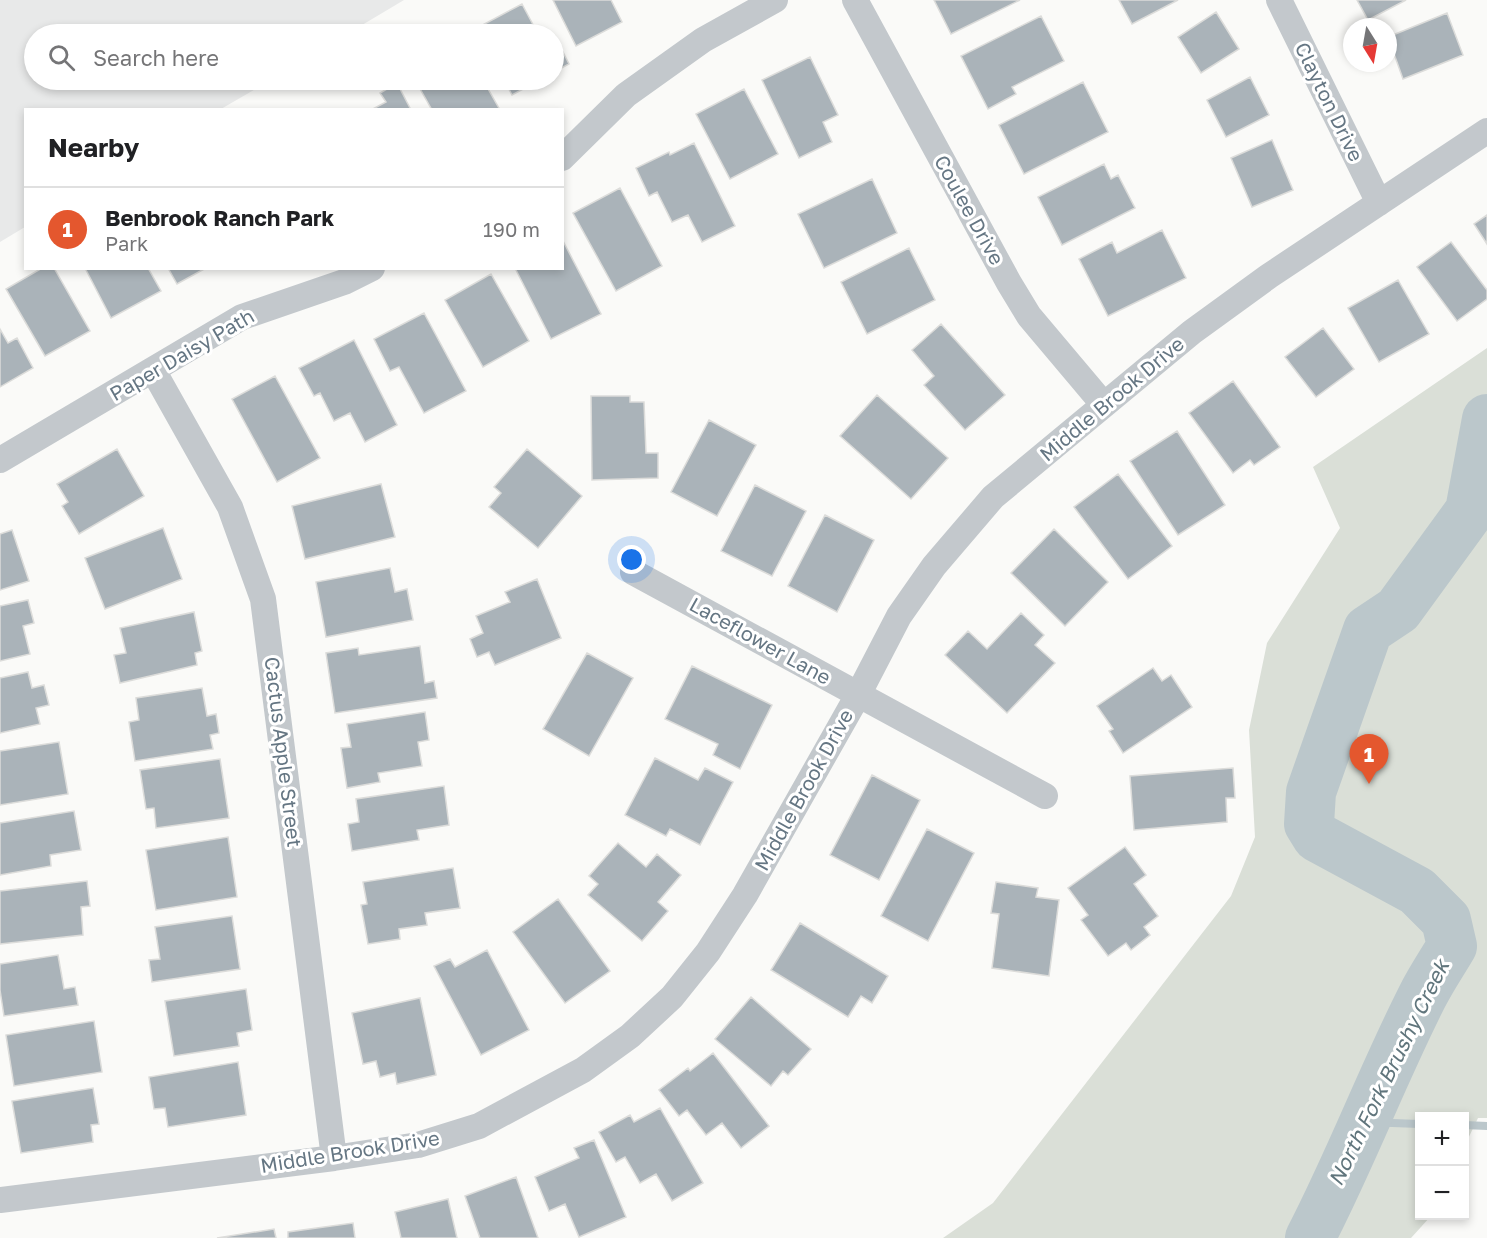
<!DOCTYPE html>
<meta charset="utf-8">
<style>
:root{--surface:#fff;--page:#f2f2f2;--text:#202124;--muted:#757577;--line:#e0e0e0;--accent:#e4572e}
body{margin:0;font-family:"Golos Text",sans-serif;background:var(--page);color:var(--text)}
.controls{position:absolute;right:18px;bottom:18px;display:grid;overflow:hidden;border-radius:0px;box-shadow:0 3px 9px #0003}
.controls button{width:54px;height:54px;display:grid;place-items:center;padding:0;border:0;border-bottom:2px solid var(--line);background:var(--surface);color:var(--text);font:30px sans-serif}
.compass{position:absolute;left:1343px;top:18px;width:54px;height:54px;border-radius:50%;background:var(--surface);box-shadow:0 3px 9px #0003;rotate:169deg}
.you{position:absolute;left:632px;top:560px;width:21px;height:21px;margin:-15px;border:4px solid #fff;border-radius:50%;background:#1a73e8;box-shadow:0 0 0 9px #1a73e833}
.badge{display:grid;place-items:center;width:39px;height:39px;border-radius:50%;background:var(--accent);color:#fff;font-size:20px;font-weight:700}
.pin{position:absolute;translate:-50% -50px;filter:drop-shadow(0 2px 3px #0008)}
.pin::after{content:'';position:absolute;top:32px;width:21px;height:18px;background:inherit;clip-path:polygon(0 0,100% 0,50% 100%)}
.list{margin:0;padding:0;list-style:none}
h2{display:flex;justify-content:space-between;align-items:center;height:78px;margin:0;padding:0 24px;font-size:26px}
h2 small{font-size:20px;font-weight:400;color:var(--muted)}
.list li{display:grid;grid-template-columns:39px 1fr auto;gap:18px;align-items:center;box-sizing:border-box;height:84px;padding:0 24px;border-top:2px solid var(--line)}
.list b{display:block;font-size:22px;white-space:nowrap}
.list p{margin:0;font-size:20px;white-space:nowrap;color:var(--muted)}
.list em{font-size:20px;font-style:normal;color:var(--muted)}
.icon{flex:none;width:33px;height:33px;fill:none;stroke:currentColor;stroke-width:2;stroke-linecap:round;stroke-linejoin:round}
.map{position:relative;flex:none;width:1487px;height:1238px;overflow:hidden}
.search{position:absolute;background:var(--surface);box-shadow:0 3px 9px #0003;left:24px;top:24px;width:540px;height:66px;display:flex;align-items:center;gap:15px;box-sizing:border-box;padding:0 21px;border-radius:33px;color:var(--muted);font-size:22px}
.panel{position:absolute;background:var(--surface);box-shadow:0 3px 9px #0003;left:24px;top:108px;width:540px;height:162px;border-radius:0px}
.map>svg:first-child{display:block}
.built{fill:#e8e9e9}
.green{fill:#dadfd7}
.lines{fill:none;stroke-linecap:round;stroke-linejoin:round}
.stream{stroke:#bbc7cb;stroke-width:8}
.river{stroke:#bbc7cb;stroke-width:50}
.building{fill:#aab3b9;stroke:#dcdcda;stroke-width:1.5}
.street{stroke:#c3c8cc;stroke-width:26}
.labels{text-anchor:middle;stroke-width:6;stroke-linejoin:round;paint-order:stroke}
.street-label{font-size:20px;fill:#657683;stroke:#fff}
.water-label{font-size:21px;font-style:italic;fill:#60757c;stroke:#fff}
</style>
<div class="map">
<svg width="1487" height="1238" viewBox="0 0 1487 1238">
<rect width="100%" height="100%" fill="#fafaf8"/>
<path class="built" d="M0,0H404L347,34H34V80H271L221,109L26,110L25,227L0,242Z"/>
<path class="green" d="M1487,348V1118H1478L1465,1145L1464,1116H1420V1216H1431L1411,1238H943L993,1203L1231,896L1255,837L1249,730L1267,643L1340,528L1313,467Z"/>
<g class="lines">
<path class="stream" d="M1364,1122L1420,1124
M1464,1125L1487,1126"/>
<path class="river" d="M1310,1238C1351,1159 1382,1076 1422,997C1431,979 1442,963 1452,946L1446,920L1417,891L1317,837L1309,824L1311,792L1368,630L1398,610L1470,511L1487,419"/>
</g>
<path class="building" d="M553,0H611L622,22L576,46Z
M934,0H1020L951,34Z
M1119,0H1178L1132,24Z
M1357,0H1406L1368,20Z
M522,4L538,34H479L475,29Z
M1216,12L1239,49L1201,73L1178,37Z
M1447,13L1463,55L1403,79L1388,37Z
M1041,16L1064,61L1012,87L1016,94L988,109L961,56Z
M555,36L569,64L554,72V37Z
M810,57L838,115L823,122L832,142L799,158L762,80Z
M1250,77L1269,115L1226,137L1207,100Z
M434,80H483L500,110H432L419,87Z
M504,80H540L512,95Z
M1083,82L1108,132L1024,174L999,125Z
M397,83L411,110H371L386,102L380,93Z
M744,89L778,154L730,179L696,114Z
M1272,140L1293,190L1252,207L1231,158Z
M694,143L735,226L702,242L688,215L672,222L657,192L649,196L636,168L669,152L670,155Z
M1104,164L1111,179L1118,175L1135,208L1062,245L1038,197Z
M872,179L897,233L824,268L798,214Z
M620,188L662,266L616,291L573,213Z
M1487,215V244L1474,224Z
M1162,230L1186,278L1108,316L1079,259L1112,242L1117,253Z
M562,239L601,314L551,339L515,268H562Z
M1451,242L1487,290V299L1457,321L1417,267Z
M909,248L935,300L867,334L841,282Z
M42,268H54L90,331L45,356L6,289Z
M85,268H148L161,291L111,318Z
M168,268H206L177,284Z
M491,274L529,341L483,367L445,300Z
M1398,280L1429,334L1379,362L1348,308Z
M424,313L466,391L424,413L399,367L390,371L374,339Z
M941,324L1005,395L965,430L924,385L934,376L912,350Z
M1323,328L1354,369L1316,397L1285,357Z
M0,329L8,343L17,338L33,368L0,387Z
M354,340L397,425L365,442L350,413L334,421L320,393L314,396L299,368Z
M275,376L320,458L277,482L232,399Z
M1233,381L1280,447L1254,465L1250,460L1233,473L1189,413Z
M877,395L948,458L911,499L840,436Z
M591,396H630V402H644L646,453H658V478L592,480Z
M709,420L756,445L717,516L671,492Z
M1177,431L1225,505L1178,535L1130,461Z
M117,449L144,496L79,534L62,506L68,502L57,484Z
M527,449L582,496L538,548L489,507L501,493L494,487Z
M1118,474L1172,546L1128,579L1074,507Z
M381,484L395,537L305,559L292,506Z
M755,485L806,511L772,576L721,551Z
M825,515L874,540L837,612L788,586Z
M163,528L182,579L105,609L85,558Z
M1054,529L1108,582L1065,626L1011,573Z
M12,530L29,581L0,590V534Z
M390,568L395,592L407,589L413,620L326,637L316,582Z
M537,579L561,638L495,665L489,652L477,657L470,639L483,633L476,616L510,602L505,592Z
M28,600L34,623L23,626L30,654L0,661V606Z
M194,612L202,651L195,653L197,665L120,683L114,655L126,653L120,628Z
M1021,613L1044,635L1035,645L1055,663L1007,713L945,655L968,631L987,649Z
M420,646L425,683L434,681L437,698L335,713L326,653L358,648L359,655Z
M587,653L633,678L589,756L543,729Z
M692,666L772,705L740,769L713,755L718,744L665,719Z
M1153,668L1162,681L1171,675L1192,707L1123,753L1109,731L1113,729L1097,706Z
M28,672L32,688L44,685L49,705L36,708L40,724L0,733V678Z
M202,688L207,716L216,714L219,733L210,735L213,749L135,761L129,722L139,720L136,698Z
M425,712L429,740L418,742L422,766L378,773L380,782L347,788L341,748L351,747L347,724Z
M59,742L68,794L0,805V751Z
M655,758L698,780L705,768L733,782L700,845L670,829L666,836L625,815Z
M220,759L229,818L156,828L154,808L146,809L140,770Z
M1233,768L1235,798H1226L1227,822L1134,830L1130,776Z
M872,775L920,800L879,880L830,855Z
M444,786L449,825L417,830L419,840L352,851L348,824L359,822L356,799Z
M74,811L81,850L50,855L51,866L0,875V823Z
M927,829L974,853L928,941L881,916Z
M228,837L237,897L156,910L146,850Z
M618,843L646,867L657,854L681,875L658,902L668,911L642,941L588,895L598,884L589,876Z
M1125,847L1146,875L1134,884L1158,916L1144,927L1150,935L1131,950L1126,943L1108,956L1081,920L1088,915L1068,888Z
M453,868L460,908L425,913L427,925L399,929L400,939L368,944L361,905L367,904L363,882Z
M87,881L90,906L81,907L83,935L0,944V891Z
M996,882L1038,888L1036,897L1059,900L1049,976L992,968L999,914L991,913Z
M558,899L610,971L565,1003L513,932Z
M232,916L240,969L152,982L149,960L160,959L155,927Z
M800,923L888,976L872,1003L861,996L848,1017L771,970Z
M487,950L529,1030L481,1055L434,966L450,959L455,967Z
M58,955L64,989L75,987L78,1005L4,1016L0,990V964Z
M246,989L252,1030L237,1033L239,1046L174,1056L165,1001Z
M751,997L811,1049L788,1075L783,1071L771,1086L715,1039Z
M420,998L436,1075L397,1084L395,1073L380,1077L376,1061L363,1064L352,1013Z
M94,1021L102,1072L14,1086L6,1035Z
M713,1053L769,1126L741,1148L722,1123L706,1135L687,1110L679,1116L659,1090L688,1068L690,1071Z
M238,1062L246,1115L168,1127L165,1108L154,1109L149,1077Z
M93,1088L99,1124L91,1125L93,1142L21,1153L12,1101Z
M660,1108L703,1183L672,1201L656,1174L640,1183L625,1157L616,1162L599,1132L630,1115L634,1122Z
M594,1140L626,1217L579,1237L565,1204L549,1211L535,1177L579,1158L574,1148Z
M516,1177L538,1238H480L465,1196Z
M448,1199L457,1238H401L395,1212Z
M353,1223L355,1238H288V1232Z
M274,1229L276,1238H217Z"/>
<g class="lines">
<path class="street" d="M855,0L1009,283L1029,316L1104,405
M1279,0L1379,203
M562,158L626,95L703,40L775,0
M153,370L230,507L263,599L334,1158
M0,460L242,317L344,282L372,268
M633,572L1045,796
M0,1200L334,1158L418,1145L479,1126L583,1070L630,1036L672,997L708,952L745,895L858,695L899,616L934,566L993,497L1192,332L1269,276L1487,131"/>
</g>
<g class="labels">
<g class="street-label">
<text transform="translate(1329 102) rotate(64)" y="7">Clayton Drive</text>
<text transform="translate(969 210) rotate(61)" y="7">Coulee Drive</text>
<text transform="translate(182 355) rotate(-30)" y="7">Paper Daisy Path</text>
<text transform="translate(1112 399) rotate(-40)" y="7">Middle Brook Drive</text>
<text transform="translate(760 641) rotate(29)" y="7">Laceflower Lane</text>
<text transform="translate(283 752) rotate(83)" y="7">Cactus Apple Street</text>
<text transform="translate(804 790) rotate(-61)" y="7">Middle Brook Drive</text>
<text transform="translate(350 1152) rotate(-9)" y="7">Middle Brook Drive</text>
</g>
<g class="water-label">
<text transform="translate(1389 1073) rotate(-64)" y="7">North Fork Brushy Creek</text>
</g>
</g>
</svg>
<div class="controls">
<button>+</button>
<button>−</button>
</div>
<svg class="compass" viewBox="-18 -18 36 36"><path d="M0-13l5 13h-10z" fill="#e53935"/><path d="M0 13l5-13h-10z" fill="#757577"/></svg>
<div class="you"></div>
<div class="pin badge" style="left:1369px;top:784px">1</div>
<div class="search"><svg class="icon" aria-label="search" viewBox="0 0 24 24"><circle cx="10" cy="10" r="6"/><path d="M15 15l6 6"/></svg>Search here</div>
<section class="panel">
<h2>Nearby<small></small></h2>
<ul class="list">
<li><span class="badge">1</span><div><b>Benbrook Ranch Park</b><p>Park</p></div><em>190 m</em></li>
</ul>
</section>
</div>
